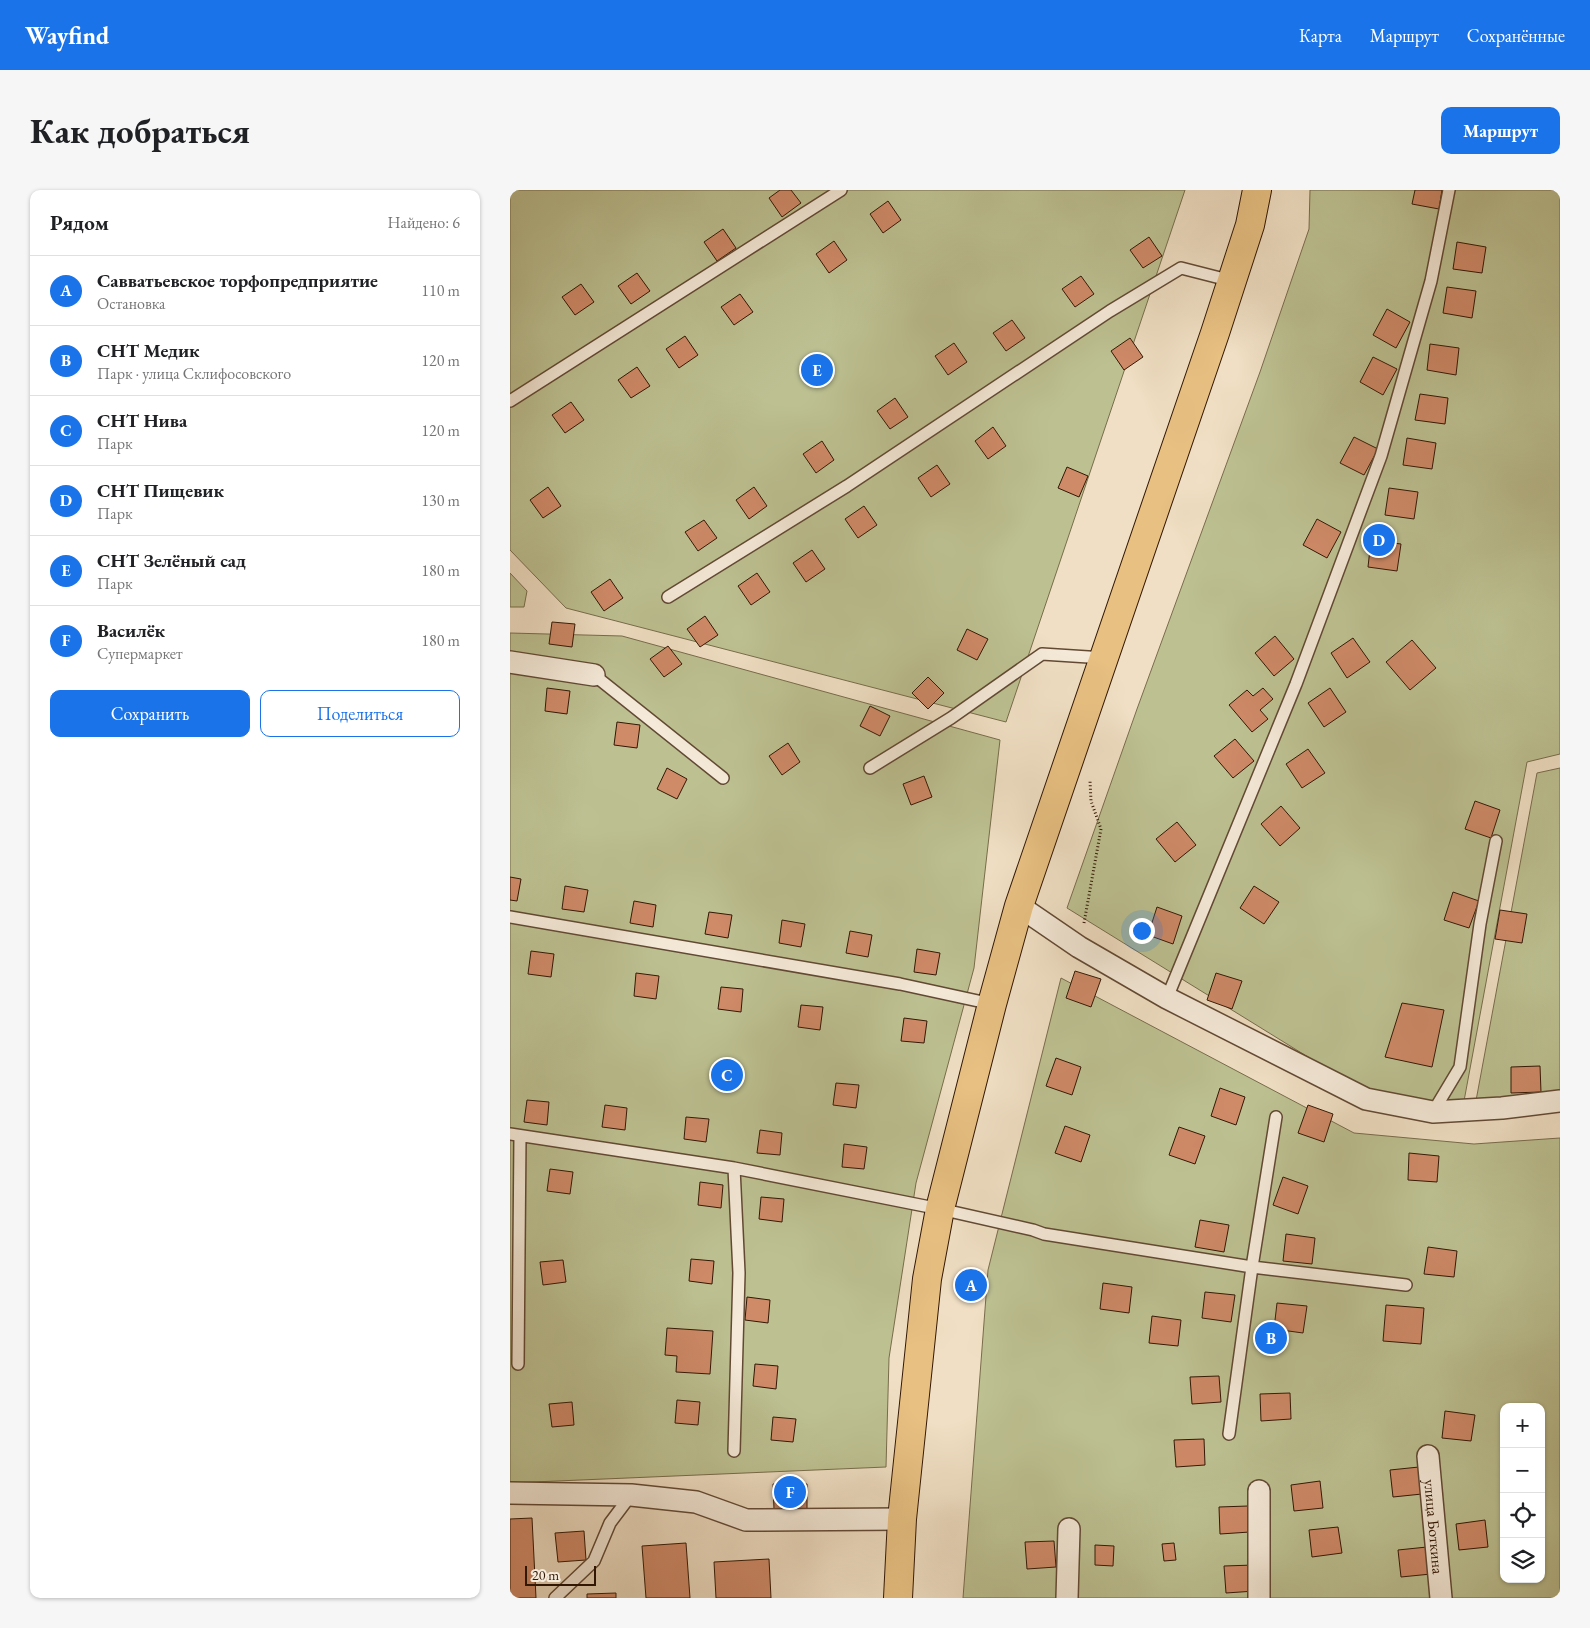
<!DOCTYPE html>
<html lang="ru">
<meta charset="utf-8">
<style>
:root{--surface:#fff;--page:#f6f6f6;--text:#202124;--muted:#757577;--line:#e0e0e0;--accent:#1a73e8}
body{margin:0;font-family:"EB Garamond",serif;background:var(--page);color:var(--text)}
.controls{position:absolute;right:15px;bottom:15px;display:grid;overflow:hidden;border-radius:10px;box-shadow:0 1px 4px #0004}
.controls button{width:45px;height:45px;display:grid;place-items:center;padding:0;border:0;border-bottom:1px solid var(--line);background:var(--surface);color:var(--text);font:25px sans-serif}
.scale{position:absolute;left:15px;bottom:12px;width:71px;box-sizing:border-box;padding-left:5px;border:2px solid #321704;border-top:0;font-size:14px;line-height:18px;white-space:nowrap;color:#321704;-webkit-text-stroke:4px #f5ead9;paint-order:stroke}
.you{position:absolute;left:631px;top:740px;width:18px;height:18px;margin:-12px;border:4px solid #fff;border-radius:50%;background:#1a73e8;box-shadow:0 0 0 8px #1a73e833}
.badge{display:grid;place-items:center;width:32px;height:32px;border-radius:50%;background:var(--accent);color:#fff;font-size:16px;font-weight:700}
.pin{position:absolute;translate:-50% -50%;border:2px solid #fff;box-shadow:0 1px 5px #0006}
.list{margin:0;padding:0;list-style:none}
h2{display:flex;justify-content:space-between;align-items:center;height:65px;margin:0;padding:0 20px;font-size:21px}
h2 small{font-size:16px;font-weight:400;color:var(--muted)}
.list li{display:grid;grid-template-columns:32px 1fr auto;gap:15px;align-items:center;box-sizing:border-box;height:70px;padding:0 20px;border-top:1px solid var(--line)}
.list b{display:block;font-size:19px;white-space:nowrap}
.list p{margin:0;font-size:16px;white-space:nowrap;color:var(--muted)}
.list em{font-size:16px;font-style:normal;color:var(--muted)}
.actions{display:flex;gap:10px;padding:15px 20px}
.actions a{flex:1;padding:11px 0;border:1px solid var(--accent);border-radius:10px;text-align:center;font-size:18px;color:var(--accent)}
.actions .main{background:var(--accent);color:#fff}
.icon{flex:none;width:28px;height:28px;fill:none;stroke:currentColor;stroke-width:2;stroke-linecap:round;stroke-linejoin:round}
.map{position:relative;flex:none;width:1050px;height:1408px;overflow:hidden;border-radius:10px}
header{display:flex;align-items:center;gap:30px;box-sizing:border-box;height:70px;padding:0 25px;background:var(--accent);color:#fff}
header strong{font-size:24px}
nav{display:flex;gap:28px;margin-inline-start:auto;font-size:18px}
.intro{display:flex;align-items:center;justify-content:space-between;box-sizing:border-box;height:120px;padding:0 30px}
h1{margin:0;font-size:35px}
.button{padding:12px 22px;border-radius:10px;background:var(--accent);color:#fff;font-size:18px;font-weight:700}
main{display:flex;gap:30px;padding:0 30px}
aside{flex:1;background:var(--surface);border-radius:10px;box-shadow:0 1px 4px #0004}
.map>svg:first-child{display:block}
.green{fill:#bdc192;stroke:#786c4b;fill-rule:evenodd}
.building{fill:#cf8a68;stroke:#321704}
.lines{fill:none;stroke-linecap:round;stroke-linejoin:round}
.service-casing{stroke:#624934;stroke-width:14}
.minor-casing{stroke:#624934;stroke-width:24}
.primary-casing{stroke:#321704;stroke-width:30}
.path{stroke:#321704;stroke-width:3;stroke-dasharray:1 2.5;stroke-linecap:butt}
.service{stroke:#f5ead9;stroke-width:11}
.minor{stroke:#f5ead9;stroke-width:21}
.primary{stroke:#e8c082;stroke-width:28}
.labels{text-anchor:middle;stroke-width:4;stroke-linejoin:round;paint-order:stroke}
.street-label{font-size:16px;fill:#321704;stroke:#f5ead9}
</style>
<header>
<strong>Wayfind</strong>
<nav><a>Карта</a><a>Маршрут</a><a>Сохранённые</a></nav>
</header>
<div class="intro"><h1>Как добраться</h1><a class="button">Маршрут</a></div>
<main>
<aside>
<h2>Рядом<small>Найдено: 6</small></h2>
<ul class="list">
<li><span class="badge">A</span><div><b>Савватьевское торфопредприятие</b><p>Остановка</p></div><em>110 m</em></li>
<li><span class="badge">B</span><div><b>СНТ Медик</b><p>Парк · улица Склифосовского</p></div><em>120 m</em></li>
<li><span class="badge">C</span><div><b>СНТ Нива</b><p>Парк</p></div><em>120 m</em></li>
<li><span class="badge">D</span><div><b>СНТ Пищевик</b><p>Парк</p></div><em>130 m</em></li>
<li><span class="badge">E</span><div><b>СНТ Зелёный сад</b><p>Парк</p></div><em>180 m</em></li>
<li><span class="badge">F</span><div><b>Василёк</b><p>Супермаркет</p></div><em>180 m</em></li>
</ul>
<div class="actions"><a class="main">Сохранить</a><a>Поделиться</a></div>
</aside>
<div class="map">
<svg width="1050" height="1408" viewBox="0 0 1050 1408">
<rect width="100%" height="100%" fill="#f0dfc4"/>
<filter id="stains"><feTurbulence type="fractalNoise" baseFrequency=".004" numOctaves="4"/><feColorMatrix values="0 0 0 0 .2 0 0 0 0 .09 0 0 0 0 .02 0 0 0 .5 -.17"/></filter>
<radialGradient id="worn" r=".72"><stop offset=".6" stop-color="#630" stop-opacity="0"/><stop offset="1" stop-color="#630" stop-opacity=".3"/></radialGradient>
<path class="green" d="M0,0H675L496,532L56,418L0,360Z
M800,0H1050V564L1017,572L954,911L874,914L557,718L627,519L750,182L799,39Z
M0,383L17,401L14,417H0Z
M0,443L112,446L490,550L464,778L406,993L379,1168L376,1277L0,1293Z
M1050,578V902L965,916L1027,583Z
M551,788L844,943L964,954L1050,948V1408H453L478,1080ZM994,1217H1031V1389H994Z"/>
<path class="building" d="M270,0H281L291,13L272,27L259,8Z
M905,0H932L929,19L902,14Z
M378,11L391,30L373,43L360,24Z
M213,39L226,58L207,71L194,52Z
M639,47L652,66L633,78L620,60Z
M324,51L337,70L319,83L306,64Z
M947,52L976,57L972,83L943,79Z
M127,83L140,101L121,114L108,96Z
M571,86L584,104L565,117L552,99Z
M71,94L84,112L65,125L52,107Z
M937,97L966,101L962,128L933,123Z
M230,104L243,122L224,135L211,117Z
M877,119L900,132L886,158L863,145Z
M502,130L515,148L496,161L483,143Z
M175,146L188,165L169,178L156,159Z
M620,148L633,167L614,180L601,161Z
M444,153L457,172L438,185L425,166Z
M920,154L949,158L946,185L917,180Z
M863,167L887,179L873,205L850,192Z
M127,177L140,196L121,208L108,190Z
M910,204L938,208L935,234L905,230Z
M385,208L398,227L380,239L367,221Z
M61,212L74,230L55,243L42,225Z
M483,237L496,256L478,269L465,251Z
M844,247L868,259L854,285L830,273Z
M897,248L926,253L922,279L893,275Z
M312,251L324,270L306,283L293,264Z
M427,275L440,294L421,307L408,288Z
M557,277L578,286L569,307L548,298Z
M38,297L51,316L33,328L20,310Z
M244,297L257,316L239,329L226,310Z
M879,298L908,302L904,329L875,325Z
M354,316L367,335L348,348L335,329Z
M807,329L831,342L817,368L793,355Z
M194,330L207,348L188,361L175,342Z
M861,350L891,354L887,381L858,377Z
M302,360L315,379L296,392L283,373Z
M247,383L260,402L241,415L228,396Z
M100,389L113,408L94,421L81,402Z
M195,426L208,445L190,457L177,439Z
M42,432L65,434L62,457L39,454Z
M457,439L478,449L467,470L447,460Z
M765,446L784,469L764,486L745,463Z
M843,448L860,472L837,488L821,463Z
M902,450L926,478L900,500L876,472Z
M158,456L172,474L154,487L140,469Z
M418,487L434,503L418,519L402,503Z
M37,498L60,501L57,524L35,521Z
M753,498L763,509L750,520L758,529L742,542L719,515L737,500L743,506Z
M820,498L836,522L814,537L798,513Z
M360,516L380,526L370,546L350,536Z
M107,532L130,535L127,558L104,555Z
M725,549L744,571L723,588L704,566Z
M278,553L290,572L272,585L259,566Z
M798,559L815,583L792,598L776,574Z
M157,578L177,589L167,609L147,599Z
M414,586L422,607L401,615L393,594Z
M965,611L990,620L981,648L955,639Z
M771,616L790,638L770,656L751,634Z
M667,632L686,655L665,672L646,649Z
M0,687L11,689L7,711L0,710Z
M55,696L78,700L74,722L52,719Z
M744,696L769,712L754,734L730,718Z
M943,702L969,711L959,738L934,730Z
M124,711L146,715L143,737L120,733Z
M647,717L672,726L663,754L638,745Z
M990,720L1017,724L1012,753L985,749Z
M199,722L222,725L218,748L195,744Z
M272,730L295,734L291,757L269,753Z
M340,741L362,745L358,767L336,763Z
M407,759L430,763L426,785L404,782Z
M21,761L44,764L41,787L18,784Z
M565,781L591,789L581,817L556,808Z
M126,783L149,786L146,809L124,806Z
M706,783L732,791L722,819L697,810Z
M211,797L233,799L231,822L208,819Z
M892,813L934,820L922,877L875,867Z
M291,815L313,817L310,840L288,837Z
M394,828L417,831L414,853L391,851Z
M546,868L571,877L562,905L536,896Z
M1030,876L1031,902L1001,903V877Z
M326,893L349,895L346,918L323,915Z
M710,898L735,907L726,935L701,926Z
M17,910L39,912L37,935L14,932Z
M95,915L117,918L115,940L92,937Z
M798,915L823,924L814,952L788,943Z
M176,927L199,929L196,952L174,949Z
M555,936L580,945L571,972L545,963Z
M669,937L695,946L685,974L659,965Z
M250,940L272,943L270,965L247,963Z
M334,954L357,957L354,979L332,977Z
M899,963L929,966L927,992L898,990Z
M40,979L63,982L60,1004L37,1001Z
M773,987L798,996L788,1024L763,1015Z
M190,992L213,995L211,1018L188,1015Z
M251,1007L274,1009L272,1032L249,1029Z
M690,1030L719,1035L714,1062L685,1057Z
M776,1044L805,1048L802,1074L773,1071Z
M918,1057L947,1061L944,1087L914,1084Z
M181,1069L204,1071L202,1094L179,1091Z
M53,1070L56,1092L33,1095L30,1072Z
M593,1093L622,1097L619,1123L590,1119Z
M695,1102L725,1105L721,1132L692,1128Z
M237,1107L260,1110L258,1133L235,1130Z
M767,1113L797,1116L793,1143L764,1139Z
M876,1115L914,1118L911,1154L873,1151Z
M642,1126L671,1130L668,1156L639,1153Z
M157,1138L203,1141L200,1184L166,1182L167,1166L155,1165Z
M245,1174L268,1176L266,1199L243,1196Z
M709,1186L711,1212L682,1214L680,1187Z
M780,1203L781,1229L751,1231L750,1204Z
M167,1210L190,1212L188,1235L165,1233Z
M62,1212L64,1235L42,1237L39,1214Z
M935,1221L965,1225L961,1251L932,1248Z
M263,1227L286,1229L283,1252L261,1250Z
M694,1249L695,1275L666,1277L664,1250Z
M909,1277L912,1304L883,1307L880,1280Z
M810,1291L813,1318L784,1321L781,1295Z
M263,1294H297V1319H264Z
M738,1316L740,1342L710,1344L709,1317Z
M22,1328L26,1408H0V1329Z
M975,1330L978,1357L949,1360L946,1334Z
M828,1337L832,1363L802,1367L799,1340Z
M74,1341L76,1370L48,1372L45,1343Z
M544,1351L546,1377L517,1379L515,1352Z
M176,1353L180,1408H136L132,1356Z
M664,1353L666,1370L654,1371L652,1354Z
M585,1355L604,1356L603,1376L585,1375Z
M917,1357L921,1384L891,1387L888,1360Z
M259,1369L261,1408H206L204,1372Z
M744,1375L745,1401L716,1403L714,1376Z
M106,1403V1408H77V1404Z"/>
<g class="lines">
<g class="service-casing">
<path id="service" d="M0,211L331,0
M158,407L337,296L600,121L671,78L722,91
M84,485L213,588
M360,578L441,528L532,464L594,468
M0,727L390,794L482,814
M657,808L786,494L871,266L921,91L939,0
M923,922L950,877L970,734L986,651
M0,944L224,978L430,1019L523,1040L534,1044L742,1077L896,1095
M8,1174L10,946
M719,1244L742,1077L766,927
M224,1261L229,1083L224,978
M45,1408L84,1371L100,1333L121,1305"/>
</g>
<g class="minor-casing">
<g id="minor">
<path d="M0,472L84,485"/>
<path d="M509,716L569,757L657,808L856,909L923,922L992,918L1050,911"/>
<path id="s1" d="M918,1266L931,1408"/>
<path d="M749,1301V1408"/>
<path d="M0,1303L121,1305L186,1312L236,1330L392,1329"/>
<path d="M557,1408L559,1339"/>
</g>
</g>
<g class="primary-casing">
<path id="primary" d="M388,1408L392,1329L417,1089L430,1019L482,814L509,716L705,143L740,35L747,0"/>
</g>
<path class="path" d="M574,733L591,639L581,611L580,591"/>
<use href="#service" class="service"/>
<use href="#minor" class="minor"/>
<use href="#primary" class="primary"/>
</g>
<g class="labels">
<g class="street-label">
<text dy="6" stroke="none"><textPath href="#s1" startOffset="71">улица Боткина</textPath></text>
</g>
</g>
<rect width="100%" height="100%" filter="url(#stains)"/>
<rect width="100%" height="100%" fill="url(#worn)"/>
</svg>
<div class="controls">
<button>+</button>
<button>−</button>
<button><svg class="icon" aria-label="locate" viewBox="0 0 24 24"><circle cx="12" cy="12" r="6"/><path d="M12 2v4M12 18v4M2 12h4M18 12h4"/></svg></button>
<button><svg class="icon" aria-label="layers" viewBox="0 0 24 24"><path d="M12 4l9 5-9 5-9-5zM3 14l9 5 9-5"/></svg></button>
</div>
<div class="scale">20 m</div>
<div class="you"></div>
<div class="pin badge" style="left:461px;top:1095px">A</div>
<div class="pin badge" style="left:761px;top:1148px">B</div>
<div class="pin badge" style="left:217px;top:885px">C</div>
<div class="pin badge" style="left:869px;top:350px">D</div>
<div class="pin badge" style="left:307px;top:180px">E</div>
<div class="pin badge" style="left:280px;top:1302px">F</div>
</div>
</main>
